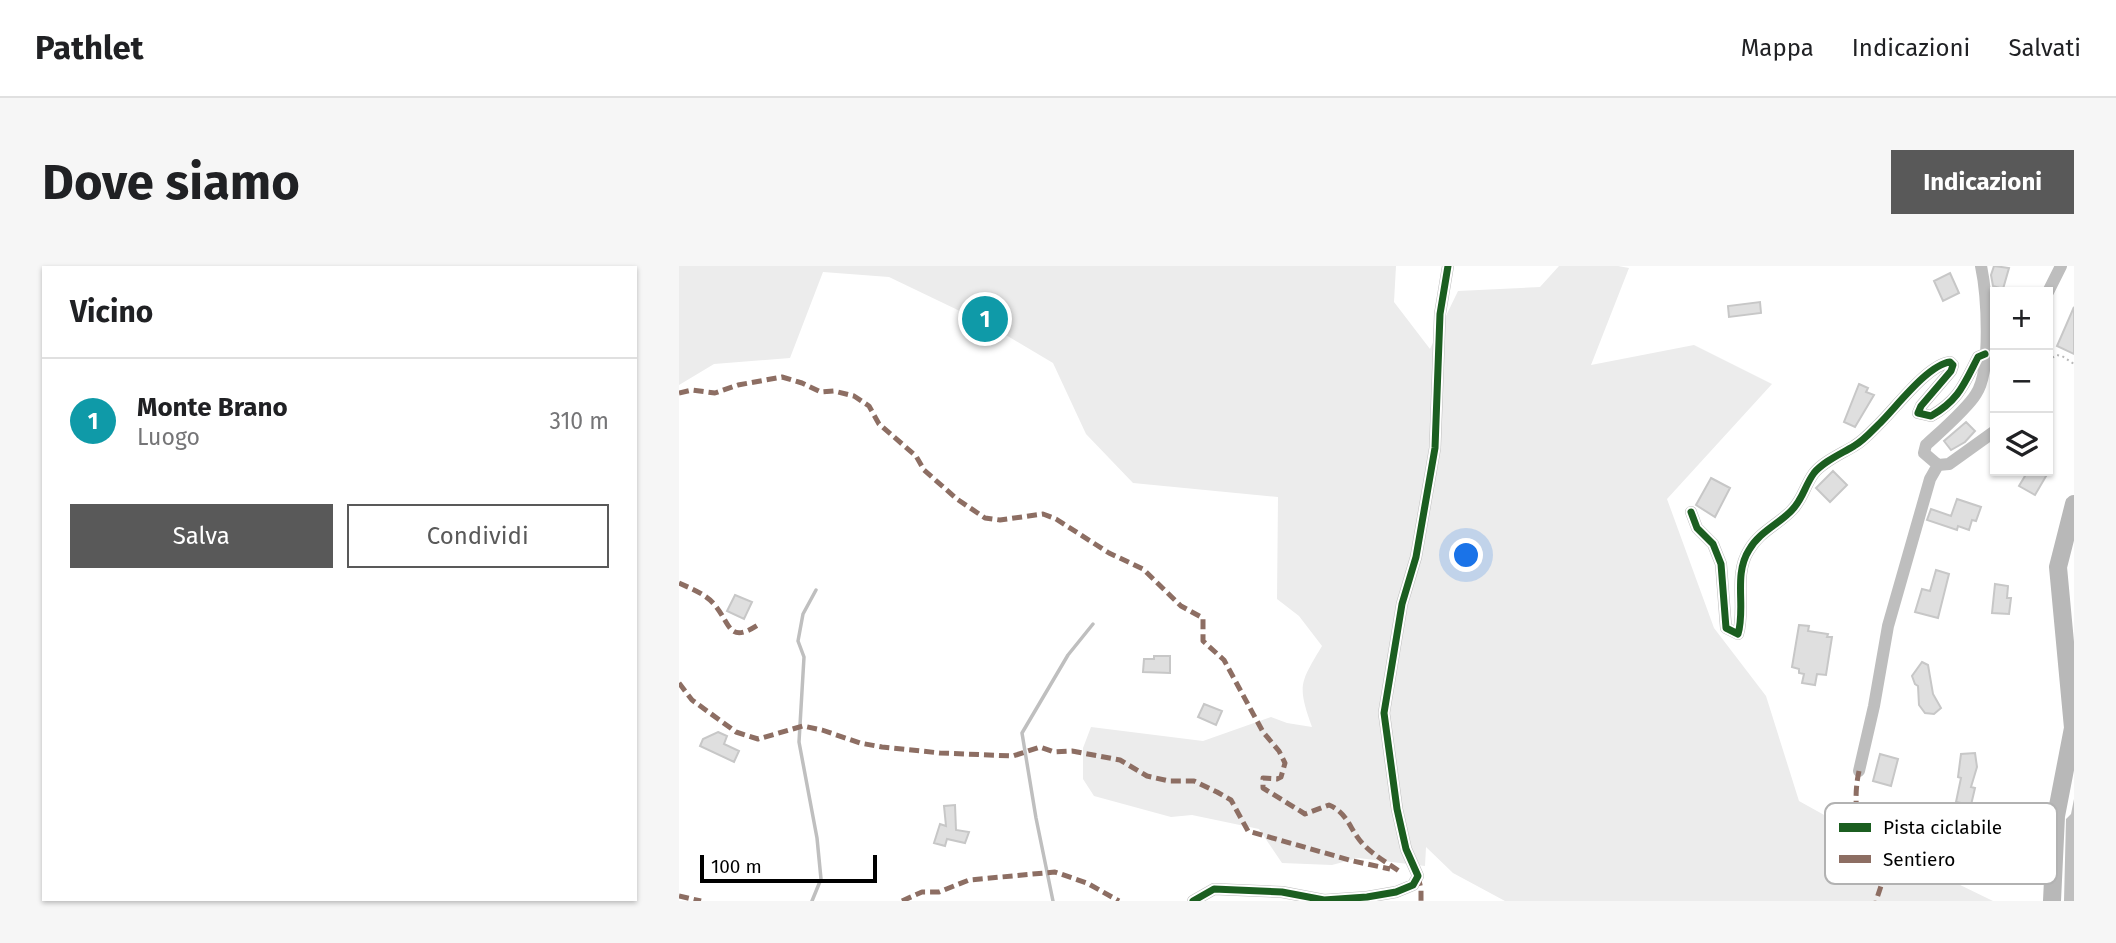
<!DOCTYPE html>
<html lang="it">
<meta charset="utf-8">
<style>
:root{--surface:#fff;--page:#f6f6f6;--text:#202124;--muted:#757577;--line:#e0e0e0;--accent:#595959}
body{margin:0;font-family:"Fira Sans",sans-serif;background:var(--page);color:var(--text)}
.controls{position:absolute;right:21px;top:21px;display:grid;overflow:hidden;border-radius:0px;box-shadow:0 2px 5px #0004}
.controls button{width:63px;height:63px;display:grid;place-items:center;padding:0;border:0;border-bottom:2px solid var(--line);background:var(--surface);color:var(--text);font:35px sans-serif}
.scale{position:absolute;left:21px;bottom:18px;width:177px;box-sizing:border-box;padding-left:7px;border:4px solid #000;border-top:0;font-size:19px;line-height:24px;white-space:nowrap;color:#000;-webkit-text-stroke:5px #fff;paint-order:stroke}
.you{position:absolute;left:788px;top:290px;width:24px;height:24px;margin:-18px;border:5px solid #fff;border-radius:50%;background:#1a73e8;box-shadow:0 0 0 10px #1a73e833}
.badge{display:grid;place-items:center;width:46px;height:46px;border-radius:50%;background:var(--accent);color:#fff;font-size:23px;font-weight:700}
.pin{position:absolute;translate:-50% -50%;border:4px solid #fff;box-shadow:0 2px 7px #0006}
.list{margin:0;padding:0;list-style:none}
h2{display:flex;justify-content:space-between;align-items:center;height:91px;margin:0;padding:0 28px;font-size:30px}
h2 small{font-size:23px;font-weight:400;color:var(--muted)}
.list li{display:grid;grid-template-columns:46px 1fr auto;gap:21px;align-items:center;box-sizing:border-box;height:126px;padding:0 28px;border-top:2px solid var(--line)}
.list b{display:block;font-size:26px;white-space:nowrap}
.list p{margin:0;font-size:23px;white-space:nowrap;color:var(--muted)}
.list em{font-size:23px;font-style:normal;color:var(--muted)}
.actions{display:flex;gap:14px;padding:21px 28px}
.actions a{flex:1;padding:16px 0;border:2px solid var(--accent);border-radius:0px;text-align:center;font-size:24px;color:var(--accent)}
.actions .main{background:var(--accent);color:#fff}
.icon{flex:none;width:38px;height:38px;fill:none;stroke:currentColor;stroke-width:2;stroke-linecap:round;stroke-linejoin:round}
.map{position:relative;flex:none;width:1395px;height:635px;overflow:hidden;border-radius:0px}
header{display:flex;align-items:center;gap:42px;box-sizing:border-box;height:98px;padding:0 35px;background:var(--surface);border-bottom:2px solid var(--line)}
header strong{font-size:33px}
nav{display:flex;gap:38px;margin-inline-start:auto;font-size:24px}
.intro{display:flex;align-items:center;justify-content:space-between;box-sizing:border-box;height:168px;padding:0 42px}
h1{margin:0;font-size:49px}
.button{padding:18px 32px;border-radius:0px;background:var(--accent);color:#fff;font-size:24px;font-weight:700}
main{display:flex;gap:42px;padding:0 42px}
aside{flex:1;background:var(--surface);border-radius:0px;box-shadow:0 2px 5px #0004}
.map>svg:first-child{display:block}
.green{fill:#ececec}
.water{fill:#bfbfbf}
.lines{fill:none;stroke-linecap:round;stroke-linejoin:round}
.stream{stroke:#bfbfbf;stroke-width:3.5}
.building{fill:#dfdfdf;stroke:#c7c7c7;stroke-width:2}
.path{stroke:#b9b9b9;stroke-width:2;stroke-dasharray:2 3.5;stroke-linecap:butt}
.minor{stroke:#bebebe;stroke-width:12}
.secondary{stroke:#b8b8b8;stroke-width:18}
.quiet{stroke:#8d6e63;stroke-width:5;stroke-dasharray:10 5;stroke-linecap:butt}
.cycleway-casing{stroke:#fff;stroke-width:11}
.cycleway{stroke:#1b5e20;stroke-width:7}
.key{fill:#fff;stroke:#b2b2b2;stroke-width:2}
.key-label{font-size:19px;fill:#000}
</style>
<header>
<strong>Pathlet</strong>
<nav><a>Mappa</a><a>Indicazioni</a><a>Salvati</a></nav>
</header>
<div class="intro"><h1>Dove siamo</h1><a class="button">Indicazioni</a></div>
<main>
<aside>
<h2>Vicino<small></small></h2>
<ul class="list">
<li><span class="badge" style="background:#0f9aa8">1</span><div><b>Monte Brano</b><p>Luogo</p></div><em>310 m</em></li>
</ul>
<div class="actions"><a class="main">Salva</a><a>Condividi</a></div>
</aside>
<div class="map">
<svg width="1395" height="635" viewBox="0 0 1395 635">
<rect width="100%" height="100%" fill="#fff"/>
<path class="green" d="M0,0H717L715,36L751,83L779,25L861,21L880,0H939L950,2L912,99L1015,79L1093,118L988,233L1035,362L1087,430L1120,535L1201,580L1314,635H826L774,607L747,581L746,600L679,592L653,599L603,597L580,563L513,549L492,551L415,530L404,513V482L412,461L524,475L592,451L608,457L633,461C618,419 621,417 643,380L620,350L598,333L599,231L454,217L407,168L374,97L310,59L210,11L144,6L111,92L35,98L0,119Z"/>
<path class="water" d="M1395,533V635H1385L1387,553L1392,548Z"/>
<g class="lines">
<path class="stream" d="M133,635L142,613L138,572L120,476L125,391L119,375L124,348L137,324
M374,635L357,552L343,467L389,389L414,358"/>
</g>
<path class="building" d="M1315,0L1330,2L1324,23L1314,20L1312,9Z
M1271,7L1280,27L1264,35L1255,15Z
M1081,36L1082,47L1050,51L1049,40Z
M1395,41V88L1378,80Z
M1180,118L1189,122L1187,126L1195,129L1176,161L1165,156Z
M1287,156L1296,165L1286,176L1272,184L1265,175Z
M1154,205L1168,219L1151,236L1137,222Z
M1349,205H1370L1356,229L1340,220Z
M1032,212L1051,222L1036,251L1017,239Z
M1278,233L1302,241L1297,255L1293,254L1290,264L1279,260L1278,264L1248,254L1252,243L1272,250Z
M1257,304L1270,308L1259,352L1236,346L1243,323L1251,325Z
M1316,318L1329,320L1328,332H1332L1330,348L1313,347Z
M56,329L73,336L65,353L48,345Z
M1120,359L1130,360L1129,365L1149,368L1148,371H1153L1147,409L1138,408L1136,419L1123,417L1125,408L1120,407V403L1113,401Z
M475,390H491V407L464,406L465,393H475Z
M1243,396L1249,399L1254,428L1262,442L1255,448L1246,447L1240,439L1239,420L1236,418L1233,410Z
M525,438L543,445L537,459L519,451Z
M39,466L48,470L45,478L60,485L55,496L21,480L24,473Z
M1296,487L1298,501L1292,521L1296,522L1292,539L1277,536L1282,512L1279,511L1282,488Z
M1201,488L1219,493L1212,520L1194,515Z
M276,539L277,564L290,566L286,577L268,573L266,580L255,577L261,558L267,560L265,540Z"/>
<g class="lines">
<path class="path" d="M1369,91L1371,93L1378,89L1383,90L1395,98"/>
<path class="minor" d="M1302,0C1308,28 1313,104 1297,128C1288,143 1261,166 1247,179L1245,187L1259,199L1270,198L1316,165
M1369,26L1382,0
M1012,246L1018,262L1034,278L1042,298L1047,362L1059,368C1067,342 1054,309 1070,284C1080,266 1100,258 1113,244C1124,233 1126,219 1135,207C1145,195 1162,188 1175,180C1184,175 1192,166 1199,159C1216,143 1248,99 1271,96L1274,99L1272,105L1242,140L1239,147L1252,150C1280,134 1285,118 1299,91L1306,88
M1180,505L1195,440L1209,360L1251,213L1259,199
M514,635L535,623L603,626L645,634L688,631L717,626L734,619L739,610L727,583L718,543L705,447L723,338L737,291L756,182L761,48L769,0"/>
<path class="secondary" d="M1373,635L1377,550L1394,462L1379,301L1395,238"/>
<path class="quiet" d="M0,127L13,124L36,127L59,119L103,111L123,117L142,126L155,125L175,130L190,140L200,158L237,190L245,204L278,233L306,252L321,254L364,248L377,253L430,287L464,303L502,340L524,352V375L545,394L584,466L600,485L606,497L602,511L598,513L584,512V522L626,548L650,539C669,547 671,564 683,577C694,589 707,596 720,605
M0,317C11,322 26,328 34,337C53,358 48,380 82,357
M0,417L13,434L57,466L79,473L124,460L143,464L181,477L203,481L261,487L334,490L361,481L375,486L393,485L441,494L468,510L490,515H515L538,526L552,534L569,565L674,595L711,603
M1180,505C1171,546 1184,584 1202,620L1197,635
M739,610L742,623V635
M0,630L22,635
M223,635L243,626H260L290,614L376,606L408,617L440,635"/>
<g class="cycleway-casing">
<path id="cycleway" d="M1012,246L1018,262L1034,278L1042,298L1047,362L1059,368C1067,342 1054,309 1070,284C1080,266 1100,258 1113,244C1124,233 1126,219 1135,207C1145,195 1162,188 1175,180C1184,175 1192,166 1199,159C1216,143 1248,99 1271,96L1274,99L1272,105L1242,140L1239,147L1252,150C1280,134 1285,118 1299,91L1306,88
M514,635L535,623L603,626L645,634L688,631L717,626L734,619L739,610L727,583L718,543L705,447L723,338L737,291L756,182L761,48L769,0"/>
</g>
<use href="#cycleway" class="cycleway"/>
</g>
<rect x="1146" y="537" width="232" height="81" rx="10" class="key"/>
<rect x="1160" y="557" width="32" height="9" fill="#1b5e20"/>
<rect x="1160" y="589" width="32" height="8" fill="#8d6e63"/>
<g class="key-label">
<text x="1204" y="568">Pista ciclabile</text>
<text x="1204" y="600">Sentiero</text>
</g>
</svg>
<div class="controls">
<button>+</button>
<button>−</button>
<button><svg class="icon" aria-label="layers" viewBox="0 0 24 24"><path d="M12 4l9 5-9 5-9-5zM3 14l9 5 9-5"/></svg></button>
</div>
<div class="scale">100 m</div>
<div class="you"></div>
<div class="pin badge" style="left:306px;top:53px;background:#0f9aa8">1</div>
</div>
</main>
